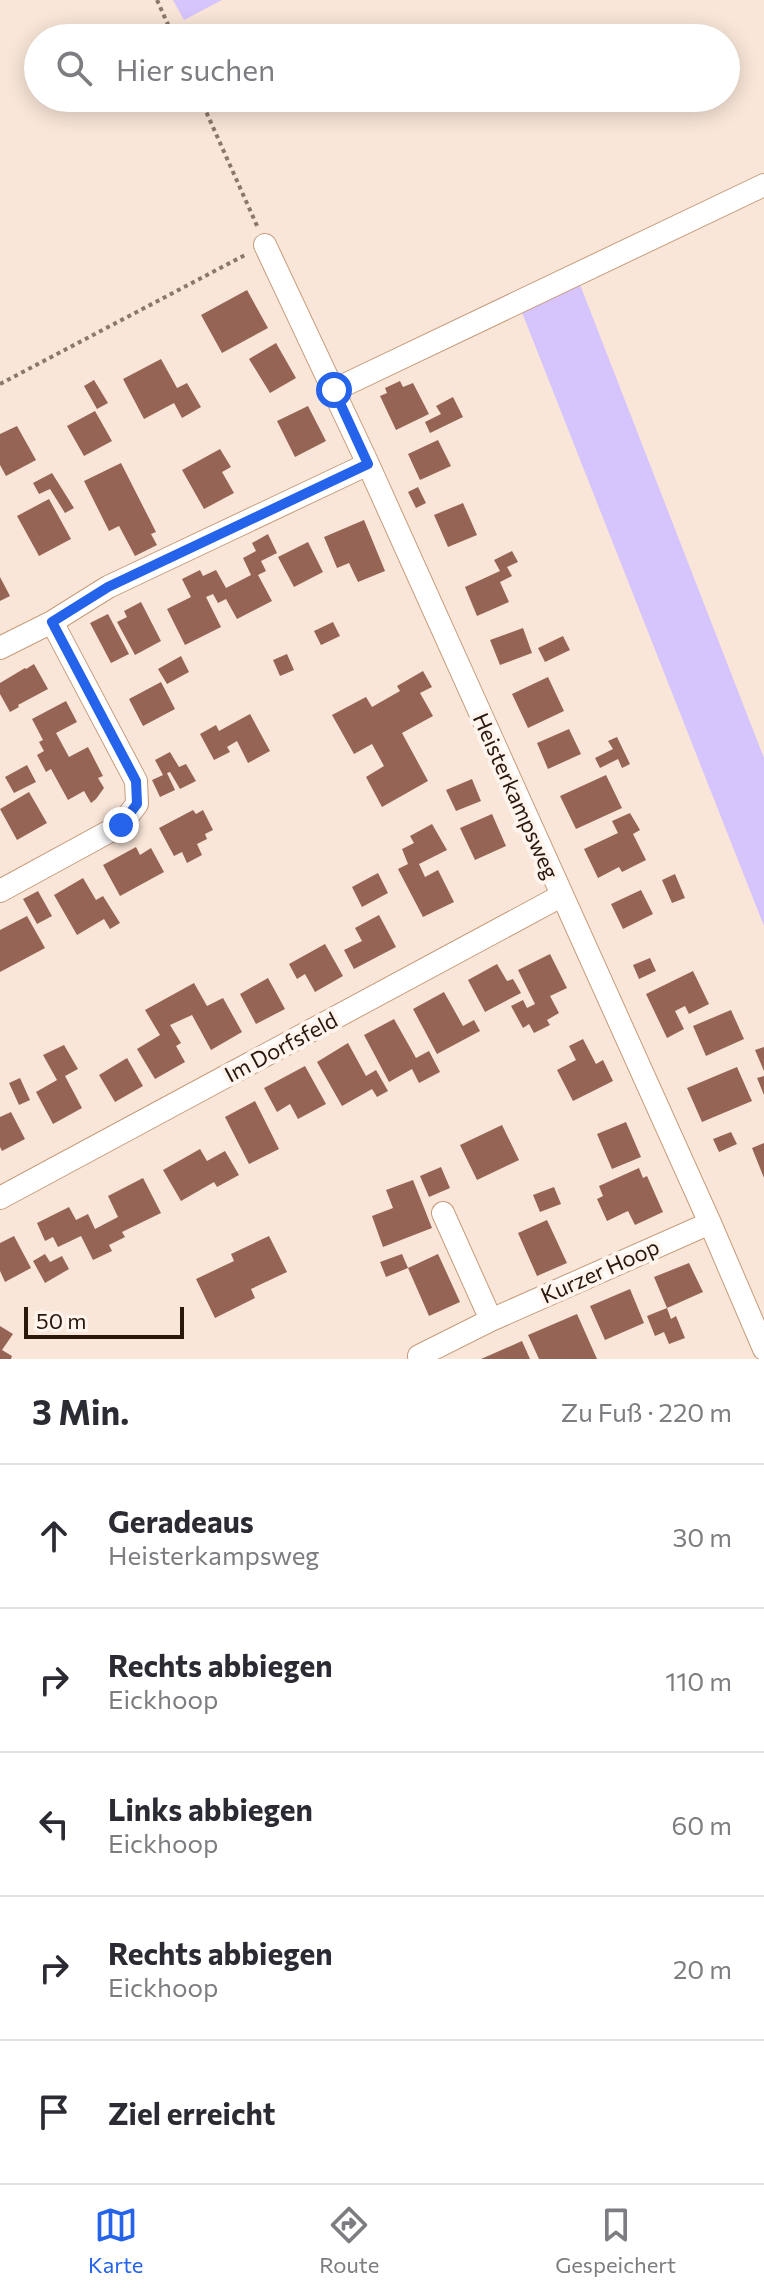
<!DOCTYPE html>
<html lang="de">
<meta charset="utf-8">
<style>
:root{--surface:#fff;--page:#f2f2f3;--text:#2b2b33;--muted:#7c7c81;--line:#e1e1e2;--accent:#2563eb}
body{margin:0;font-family:Commissioner,sans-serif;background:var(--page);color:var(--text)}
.scale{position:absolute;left:24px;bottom:20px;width:160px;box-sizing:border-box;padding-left:8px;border:4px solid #29180b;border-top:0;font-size:22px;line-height:28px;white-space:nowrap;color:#29180b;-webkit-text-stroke:6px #fff5ee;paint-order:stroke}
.stop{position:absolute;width:24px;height:24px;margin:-18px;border:6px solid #2563eb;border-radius:50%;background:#fff}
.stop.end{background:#2563eb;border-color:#fff;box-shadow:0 2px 8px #0008}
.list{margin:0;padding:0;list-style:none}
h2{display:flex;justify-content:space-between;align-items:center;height:104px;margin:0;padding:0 32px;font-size:34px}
h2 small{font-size:26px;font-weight:400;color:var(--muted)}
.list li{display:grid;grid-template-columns:52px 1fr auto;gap:24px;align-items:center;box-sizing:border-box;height:144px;padding:0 32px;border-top:2px solid var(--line)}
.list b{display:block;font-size:30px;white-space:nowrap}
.list p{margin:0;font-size:26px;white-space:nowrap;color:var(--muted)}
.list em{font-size:26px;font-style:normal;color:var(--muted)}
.icon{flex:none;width:44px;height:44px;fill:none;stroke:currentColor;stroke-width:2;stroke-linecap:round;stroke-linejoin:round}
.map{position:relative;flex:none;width:764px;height:1359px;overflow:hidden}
.search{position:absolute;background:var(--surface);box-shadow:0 4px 20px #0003;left:24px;right:24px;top:24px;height:88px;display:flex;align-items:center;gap:20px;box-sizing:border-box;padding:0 28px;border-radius:44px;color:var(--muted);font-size:30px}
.sheet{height:824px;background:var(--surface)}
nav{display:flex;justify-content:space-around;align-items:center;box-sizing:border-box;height:112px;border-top:2px solid var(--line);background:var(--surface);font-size:22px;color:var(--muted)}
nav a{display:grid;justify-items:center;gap:4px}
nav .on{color:var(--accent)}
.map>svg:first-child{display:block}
.green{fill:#d6c4fd}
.building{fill:#966454}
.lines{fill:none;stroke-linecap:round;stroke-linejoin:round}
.minor-casing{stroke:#c79b7a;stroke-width:24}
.path{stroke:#8a786b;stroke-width:4;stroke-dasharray:4 4;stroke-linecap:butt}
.minor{stroke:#fff;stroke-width:22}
.route{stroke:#2563eb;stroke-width:10}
.labels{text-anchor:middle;stroke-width:8;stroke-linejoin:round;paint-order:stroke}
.street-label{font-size:22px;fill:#29180b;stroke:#fff5ee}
</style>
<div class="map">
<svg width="764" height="1359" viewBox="0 0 764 1359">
<rect width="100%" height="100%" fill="#f9e6d8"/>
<path class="green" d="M173,0H222L184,20Z
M579,282L764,758V926L521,310Z"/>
<path class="building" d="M247,290L268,328L222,353L201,315Z
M276,343L296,378L270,393L249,359Z
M161,359L177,388L187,383L201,407L182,418L174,403L144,419L123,379Z
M94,380L108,403L97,409L84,386Z
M400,381L403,387L413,383L429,414L396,430L380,396L387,393L385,388Z
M453,397L463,417L430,433L425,422L441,414L436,406Z
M308,406L326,441L295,457L277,421Z
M95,411L112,441L84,456L67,426Z
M17,426L36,460L6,476L0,465V434Z
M438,440L451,466L420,480L408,454Z
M220,449L231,467L222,472L234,493L204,509L182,470Z
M121,463L156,532L151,534L157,545L135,556L119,526L109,531L84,481Z
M52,473L74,508L65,513L50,489L39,494L33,483Z
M418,487L426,503L416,508L408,492Z
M49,499L71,539L39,556L17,516Z
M463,503L477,535L448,547L434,515Z
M364,520L385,571L358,582L349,563L337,568L324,537Z
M268,534L277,553L261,561L266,571L258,575L272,601L237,619L226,599L218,603L213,594L206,597L221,627L185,645L167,609L191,597L182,579L200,570L203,576L216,570L226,588L251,575L243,558L256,551L252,543Z
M308,542L323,572L294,587L278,557Z
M512,551L518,562L507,567L512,576L500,582L509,602L477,616L465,587L500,571L494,560Z
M0,577L10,596L0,601Z
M141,602L161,641L135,655L117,622L127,617L124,611Z
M108,614L129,654L111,663L90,623Z
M333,622L340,636L321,645L314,631Z
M523,628L532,653L500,665L490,640Z
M563,636L570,650L545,662L538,648Z
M287,654L294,670L280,676L273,660Z
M181,656L189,672L167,684L158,669Z
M34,664L48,689L18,705L19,707L10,712L0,694V683L25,668L26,669Z
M423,671L432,687L420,693L433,716L402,733L428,781L382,807L366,777L384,766L372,744L354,754L332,715L366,697L372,707L400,691L397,686Z
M548,677L564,711L528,728L512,694Z
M161,682L175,709L143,726L129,699Z
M66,701L77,722L56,733L69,757L88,747L103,776L98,778L104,788L96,799L91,803L84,791L68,800L51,769L46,772L37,755L44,751L39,742L43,740L32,719Z
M250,714L270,751L248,763L237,741L227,747L230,752L214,760L200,734L216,725L219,731Z
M569,729L581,754L548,769L537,743Z
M617,737L630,764L622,768L618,759L600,768L595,758L613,749L608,741Z
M170,752L179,767L186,764L196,781L180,789L170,772L167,773L175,790L160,797L152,780L163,775L155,760Z
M27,765L36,782L14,793L5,777Z
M606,775L622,808L576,829L560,796Z
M472,779L481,801L456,811L446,790Z
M29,792L47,823L17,840L0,809Z
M193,810L196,814L203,810L213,830L205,834L207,839L197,844L202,855L187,863L182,852L174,856L159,828Z
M630,813L640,830L633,834L646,860L622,872L619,867L598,878L584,849L618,833L612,821Z
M492,814L506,846L475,860L460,828Z
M432,824L447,850L419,864L425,877L438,870L454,902L423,917L398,869L408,864L402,849L414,843L410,836Z
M136,847L140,855L151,848L164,872L120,896L103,865Z
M378,873L388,893L362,907L352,887Z
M675,874L685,898L672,903L662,880Z
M83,878L96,900L103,896L120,923L110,929L104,919L77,935L54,895Z
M641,890L653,914L623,929L611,904Z
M38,891L52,916L37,924L23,899Z
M379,915L396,947L354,969L344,950L362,941L355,928Z
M27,916L45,948L0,972V930Z
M325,944L343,976L315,992L305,974L297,979L289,964Z
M550,954L567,988L550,996L559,1013L547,1020L550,1025L534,1033L529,1024L523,1028L511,1006L523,1000L527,1008L535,1004L518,970Z
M650,958L656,971L639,979L633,965Z
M497,964L507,981L513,979L521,993L485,1012L468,980Z
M693,971L709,1004L689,1014L685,1006L675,1011L684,1029L667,1038L646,994Z
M268,978L285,1009L256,1024L240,994Z
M194,983L207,1006L223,998L242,1032L211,1050L192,1015L170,1025L181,1043L176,1046L185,1062L155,1079L137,1049L160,1035L145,1010Z
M444,992L463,1026L474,1020L480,1031L437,1054L413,1009Z
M731,1010L744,1039L706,1056L693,1026Z
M394,1019L416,1058L429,1051L440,1072L419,1083L412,1069L389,1082L364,1035Z
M583,1039L596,1064L603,1060L613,1081L573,1101L557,1070L576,1060L569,1046Z
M348,1043L366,1076L376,1070L388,1091L377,1097L372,1089L342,1106L317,1062Z
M64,1045L78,1069L65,1076L82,1108L53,1124L36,1092L57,1080L43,1055Z
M764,1047V1071L755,1050Z
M127,1058L143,1086L115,1102L99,1075Z
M305,1066L326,1104L298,1119L290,1104L277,1112L264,1088Z
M737,1067L752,1101L702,1122L687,1088Z
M764,1076V1095L757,1078Z
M20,1078L30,1100L19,1105L9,1083Z
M255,1101L279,1149L249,1164L225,1117Z
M11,1112L25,1139L2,1151L0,1147V1117Z
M626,1122L641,1157L612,1169L597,1134Z
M502,1125L519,1160L477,1180L460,1145Z
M731,1132L737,1144L719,1152L713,1139Z
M764,1143V1178L752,1148Z
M200,1149L207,1161L225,1151L239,1175L217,1187L214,1182L181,1201L163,1170Z
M441,1167L450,1188L429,1197L420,1176Z
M639,1168L643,1178L647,1176L663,1212L635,1225L628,1211L607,1221L597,1199L603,1196L599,1186Z
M143,1178L161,1213L122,1232L125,1237L109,1245L112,1251L93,1260L81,1236L58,1247L53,1237L45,1241L37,1223L69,1207L76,1220L88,1214L95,1229L118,1217L108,1196Z
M413,1180L432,1228L383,1247L372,1216L393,1208L386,1190Z
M554,1187L561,1204L540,1212L533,1195Z
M547,1220L567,1263L537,1276L518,1233Z
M14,1236L31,1268L5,1282L0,1271V1243Z
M269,1236L287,1272L251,1289L255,1298L215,1318L196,1279L234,1261L231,1254Z
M45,1254L50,1262L62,1256L69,1269L45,1283L33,1261Z
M402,1254L408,1268L438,1254L460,1302L429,1316L408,1268L386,1277L380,1262Z
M689,1263L703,1292L667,1308L654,1277Z
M630,1289L644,1323L605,1340L590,1306Z
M667,1308L671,1319L676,1316L685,1338L669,1344L664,1332L655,1336L647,1316Z
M577,1314L597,1359H539L528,1335Z
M0,1326L13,1334L2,1350L12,1356L11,1359H0Z
M522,1341L530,1359H481Z"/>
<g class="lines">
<g class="minor-casing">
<path id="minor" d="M265,245L368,464L710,1223L764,1349
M334,390L764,185
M0,648L52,622L108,587L368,464
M0,891L121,825L137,804L136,781L52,622
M0,1198L561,896
M443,1213L491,1320
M419,1356L491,1320L710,1223"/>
</g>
<path class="path" d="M157,0L174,38
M200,98L258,228
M0,384L245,255"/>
<use href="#minor" class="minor"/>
</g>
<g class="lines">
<path class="route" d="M121,825L137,804L136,781L52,622L108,587L368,464L334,390"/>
</g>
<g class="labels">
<g class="street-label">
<text transform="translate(516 796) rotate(66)" y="8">Heisterkampsweg</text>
<text transform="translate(281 1047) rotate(-28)" y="8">Im Dorfsfeld</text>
<text transform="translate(600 1271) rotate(-24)" y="8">Kurzer Hoop</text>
</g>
</g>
</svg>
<div class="scale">50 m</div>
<div class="stop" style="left:334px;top:390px"></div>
<div class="stop end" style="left:121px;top:825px"></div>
<div class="search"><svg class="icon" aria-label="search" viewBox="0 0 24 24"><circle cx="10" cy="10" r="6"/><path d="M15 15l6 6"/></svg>Hier suchen</div>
</div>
<section class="sheet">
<h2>3 Min.<small>Zu Fuß · 220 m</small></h2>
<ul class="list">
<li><svg class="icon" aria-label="ahead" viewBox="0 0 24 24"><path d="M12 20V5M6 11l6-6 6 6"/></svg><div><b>Geradeaus</b><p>Heisterkampsweg</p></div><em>30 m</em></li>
<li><svg class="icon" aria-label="right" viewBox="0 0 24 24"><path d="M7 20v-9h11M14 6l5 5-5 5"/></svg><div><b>Rechts abbiegen</b><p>Eickhoop</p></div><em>110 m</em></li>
<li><svg class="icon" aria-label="left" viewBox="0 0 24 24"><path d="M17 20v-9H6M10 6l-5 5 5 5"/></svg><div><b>Links abbiegen</b><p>Eickhoop</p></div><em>60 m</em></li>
<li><svg class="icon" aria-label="right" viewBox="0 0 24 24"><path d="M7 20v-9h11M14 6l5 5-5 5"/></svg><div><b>Rechts abbiegen</b><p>Eickhoop</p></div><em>20 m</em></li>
<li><svg class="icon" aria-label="arrive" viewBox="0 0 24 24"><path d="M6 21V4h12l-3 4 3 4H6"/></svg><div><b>Ziel erreicht</b></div></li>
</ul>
</section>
<nav>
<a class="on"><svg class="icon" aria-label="map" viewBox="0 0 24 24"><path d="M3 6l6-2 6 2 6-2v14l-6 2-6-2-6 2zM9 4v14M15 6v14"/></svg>Karte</a>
<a><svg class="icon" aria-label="directions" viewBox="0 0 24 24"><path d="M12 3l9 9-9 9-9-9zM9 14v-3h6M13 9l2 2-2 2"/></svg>Route</a>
<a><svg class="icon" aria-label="saved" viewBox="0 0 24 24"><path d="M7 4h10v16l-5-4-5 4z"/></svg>Gespeichert</a>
</nav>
